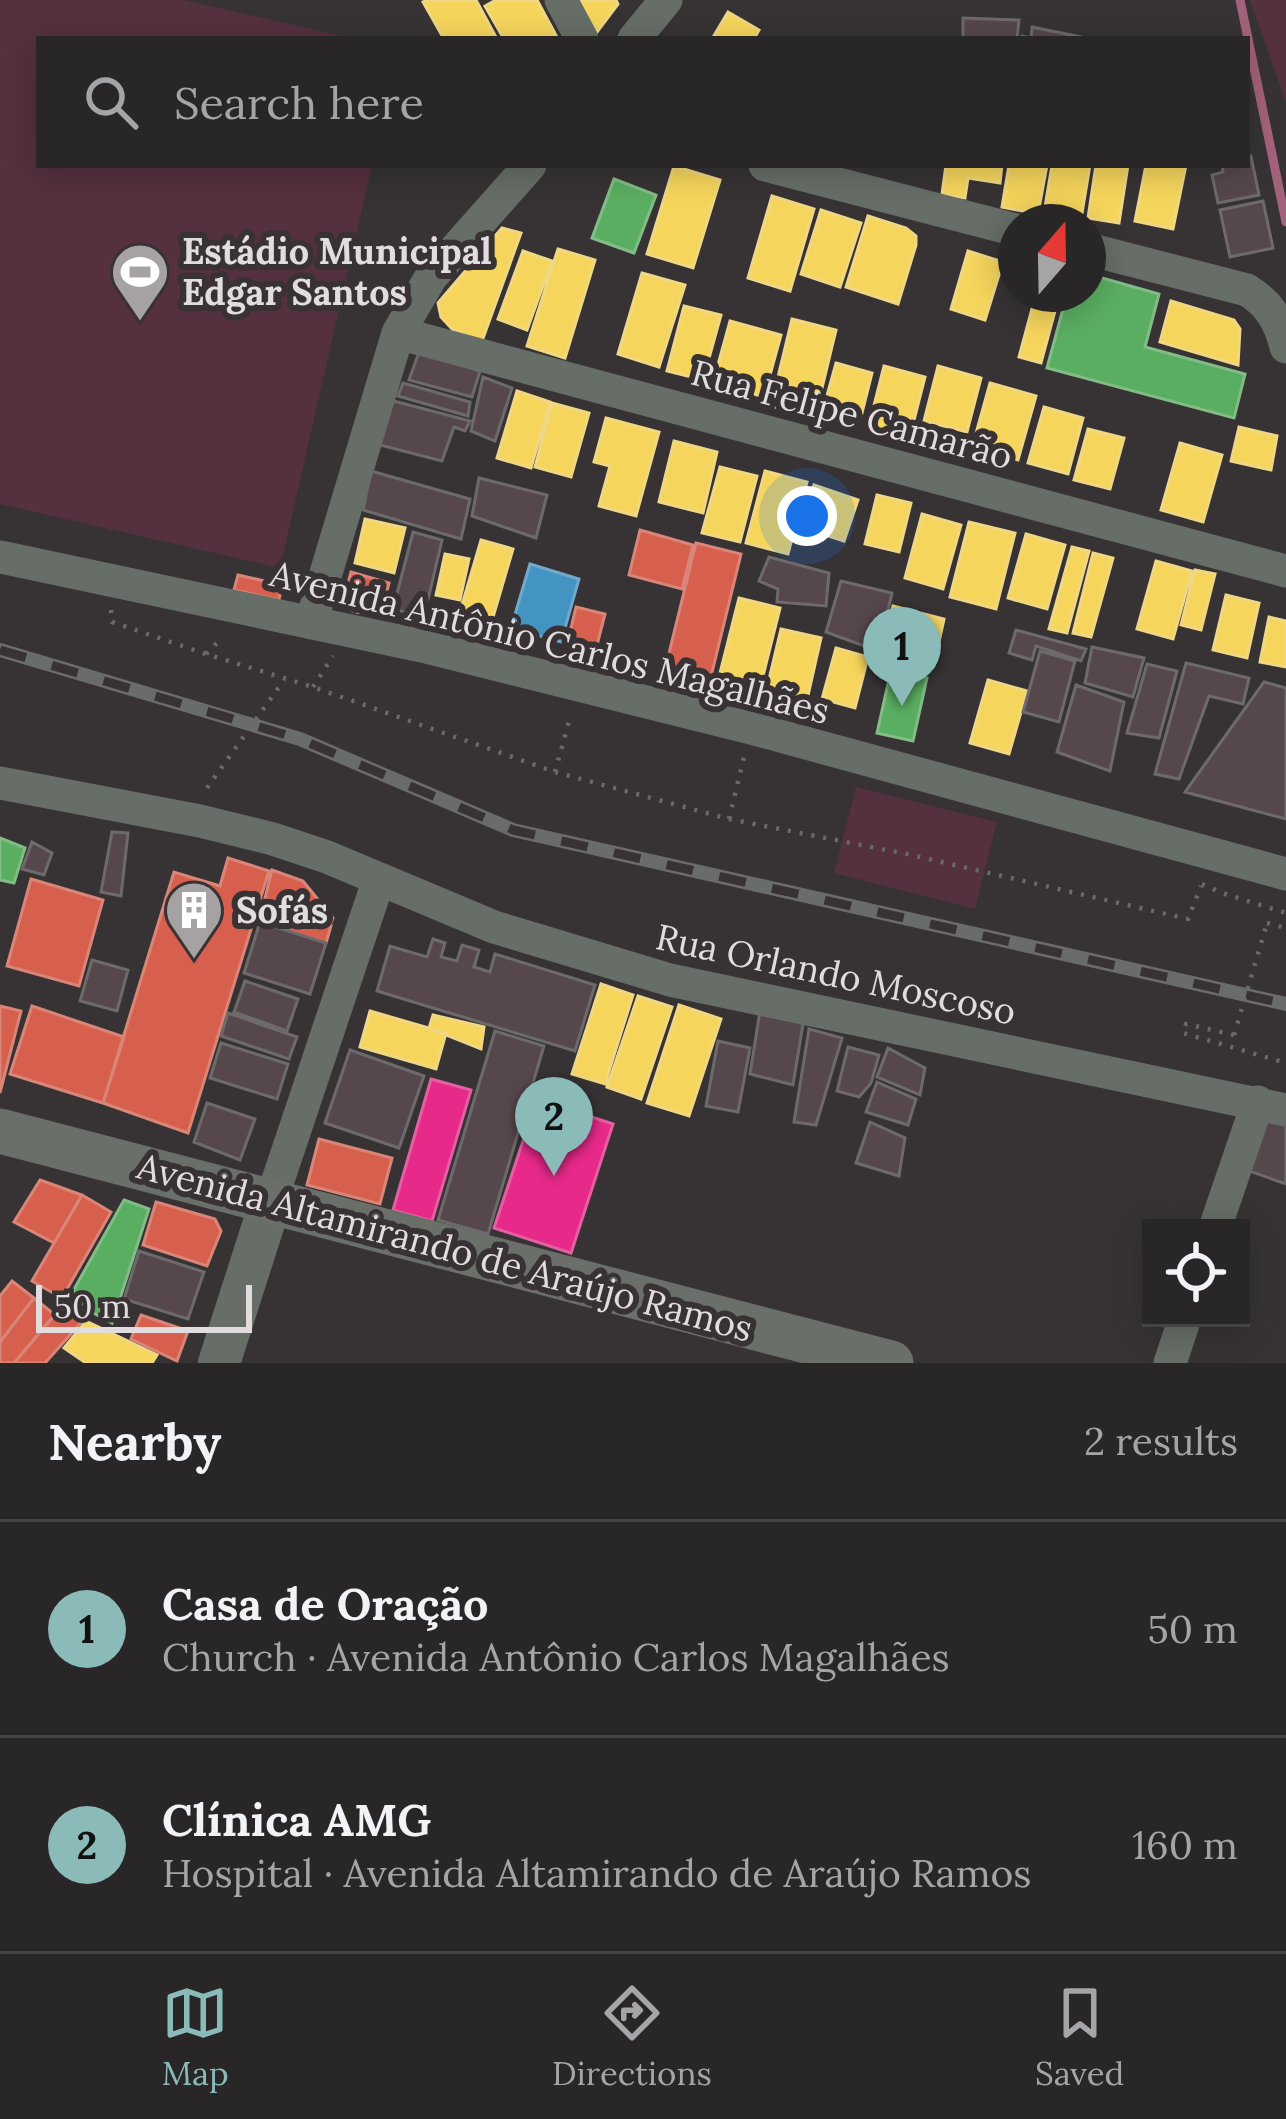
<!DOCTYPE html>
<meta charset="utf-8">
<style>
:root{--surface:#292628;--page:#312e30;--text:#f1f3f6;--muted:#a5a5a8;--line:#454345;--accent:#8bbbb9}
body{margin:0;font-family:Lora,serif;background:var(--page);color:var(--text)}
.controls{position:absolute;right:36px;bottom:36px;display:grid;overflow:hidden;border-radius:0px;box-shadow:0 6px 30px #0003}
.controls button{width:108px;height:108px;display:grid;place-items:center;padding:0;border:0;border-bottom:3px solid var(--line);background:var(--surface);color:var(--text);font:60px sans-serif}
.compass{position:absolute;left:998px;top:204px;width:108px;height:108px;border-radius:50%;background:var(--surface);box-shadow:0 6px 30px #0003;rotate:20deg}
.scale{position:absolute;left:36px;bottom:30px;width:216px;box-sizing:border-box;padding-left:12px;border:6px solid #e1ddde;border-top:0;font-size:33px;line-height:42px;white-space:nowrap;color:#e1ddde;-webkit-text-stroke:9px #383234;paint-order:stroke}
.you{position:absolute;left:807px;top:516px;width:42px;height:42px;margin:-30px;border:9px solid #fff;border-radius:50%;background:#1a73e8;box-shadow:0 0 0 18px #1a73e833}
.badge{display:grid;place-items:center;width:78px;height:78px;border-radius:50%;background:var(--accent);color:#111;font-size:39px;font-weight:700}
.pin{position:absolute;translate:-50% -99px;filter:drop-shadow(0 3px 6px #0008)}
.pin::after{content:'';position:absolute;top:63px;width:42px;height:36px;background:inherit;clip-path:polygon(0 0,100% 0,50% 100%)}
.list{margin:0;padding:0;list-style:none}
h2{display:flex;justify-content:space-between;align-items:center;height:156px;margin:0;padding:0 48px;font-size:51px}
h2 small{font-size:39px;font-weight:400;color:var(--muted)}
.list li{display:grid;grid-template-columns:78px 1fr auto;gap:36px;align-items:center;box-sizing:border-box;height:216px;padding:0 48px;border-top:3px solid var(--line)}
.list b{display:block;font-size:45px;white-space:nowrap}
.list p{margin:0;font-size:39px;white-space:nowrap;color:var(--muted)}
.list em{font-size:39px;font-style:normal;color:var(--muted)}
.icon{flex:none;width:66px;height:66px;fill:none;stroke:currentColor;stroke-width:2;stroke-linecap:round;stroke-linejoin:round}
.map{position:relative;flex:none;width:1286px;height:1363px;overflow:hidden}
.search{position:absolute;background:var(--surface);box-shadow:0 6px 30px #0003;left:36px;right:36px;top:36px;height:132px;display:flex;align-items:center;gap:30px;box-sizing:border-box;padding:0 42px;border-radius:0px;color:var(--muted);font-size:45px}
.sheet{height:588px;background:var(--surface)}
nav{display:flex;justify-content:space-around;align-items:center;box-sizing:border-box;height:168px;border-top:3px solid var(--line);background:var(--surface);font-size:33px;color:var(--muted)}
nav a{display:grid;justify-items:center;gap:6px}
nav .on{color:var(--accent)}
.map>svg:first-child{display:block}
.green{fill:#55303f}
.homes{fill:#f6d55c;stroke:#f0d783;stroke-width:3}
.shops{fill:#d6604d;stroke:#d98678;stroke-width:3}
.schools{fill:#4393c3;stroke:#72a9cb;stroke-width:3}
.health{fill:#e7298a;stroke:#e55fa3;stroke-width:3}
.public{fill:#5aae61;stroke:#82bc86;stroke-width:3}
.lines{fill:none;stroke-linecap:round;stroke-linejoin:round}
.stream{stroke:#a3627b;stroke-width:9}
.building{fill:#56474d;stroke:#6d6a6b;stroke-width:3}
.path{stroke:#696b68;stroke-width:4.5;stroke-dasharray:3 9;stroke-linecap:butt}
.minor{stroke:#676d67;stroke-width:33}
.tertiary{stroke:#676d67;stroke-width:42}
.secondary{stroke:#6a6f6a;stroke-width:45}
.rail-casing{stroke:#6a6c6a;stroke-width:14}
.rail{stroke:#383234;stroke-width:9;stroke-dasharray:27;stroke-linecap:butt}
.path-bridge{stroke:#696b68;stroke-width:4.5;stroke-dasharray:3 9;stroke-linecap:butt}
.labels{text-anchor:middle;stroke-width:12;stroke-linejoin:round;paint-order:stroke}
.poi-label{font-size:36px;font-weight:bold;fill:#e1ddde;stroke:#383234;text-anchor:start}
.street-label{font-size:36px;fill:#e1ddde;stroke:#383234}
</style>
<div class="map">
<svg width="1286" height="1363" viewBox="0 0 1286 1363">
<rect width="100%" height="100%" fill="#373335"/>
<path class="green" d="M0,0H184L355,39H39V165H372L280,568L0,504Z
M1250,0H1286V100H1285Z
M856,787L997,822L975,909L834,873Z"/>
<path class="homes" d="M427,0H476L497,39H444L423,2Z
M496,0H537L558,39H504L485,6Z
M573,0H616L618,4L594,36Z
M728,12L759,30L754,39H712Z
M946,165H1002L1000,183L968,178L965,198L942,194Z
M1009,165H1047L1038,214L1002,207Z
M1052,165H1090L1081,219L1044,213Z
M1096,165H1128L1119,223L1088,218Z
M1146,165H1186L1173,229L1135,221Z
M674,166L720,180L693,268L647,254Z
M772,196L814,209L790,291L748,278Z
M821,210L861,223L840,287L801,274Z
M868,216L906,228L916,236V245L898,304L846,287Z
M502,228L521,233L482,341L453,330L441,317L438,303Z
M558,249L595,260L565,358L527,346Z
M523,251L552,261L527,330L498,319Z
M968,251L1003,262L985,320L951,309Z
M642,273L685,285L659,367L618,354Z
M1171,301L1234,320L1240,329L1238,365L1160,342Z
M1033,305L1055,311L1041,363L1019,357Z
M684,306L721,315L703,380L667,371Z
M792,319L836,330L815,417L771,406Z
M730,321L781,335L764,397L713,383Z
M836,363L872,373L862,413L825,403Z
M884,366L925,377L909,440L868,429Z
M938,366L981,378L967,432L924,421Z
M990,383L1036,396L1018,460L972,448Z
M517,391L550,402L531,468L497,458Z
M552,403L589,413L571,477L535,467Z
M1044,407L1083,418L1068,474L1028,463Z
M606,418L659,432L636,516L599,506L610,466L594,462Z
M1239,427L1277,436L1271,470L1231,461Z
M1088,429L1124,438L1110,489L1074,480Z
M674,441L717,452L703,513L659,502Z
M1180,443L1222,455L1203,522L1161,510Z
M720,467L757,476L740,542L702,533Z
M765,471L807,482L788,554L746,543Z
M814,485L858,500L844,541L801,527Z
M877,495L911,503L899,552L865,544Z
M922,514L961,525L943,589L905,578Z
M365,519L405,528L394,573L355,563Z
M969,522L1015,533L996,609L950,597Z
M1026,534L1065,545L1047,609L1008,598Z
M481,540L513,549L489,631L457,622Z
M1072,547L1089,551L1067,633L1049,629Z
M1093,553L1113,558L1091,637L1073,633Z
M445,554L469,559L460,600L436,595Z
M1156,561L1192,571L1173,639L1137,629Z
M1195,570L1215,574L1201,630L1181,625Z
M1226,595L1259,603L1247,658L1213,650Z
M739,598L780,608L759,692L718,681Z
M893,606L944,619L934,665L882,653Z
M1269,617L1286,621V667L1260,662Z
M781,629L821,638L807,700L766,692Z
M836,648L868,657L855,708L822,699Z
M988,680L1027,691L1009,754L970,743Z
M601,984L633,995L605,1084L572,1074Z
M638,996L672,1007L641,1099L607,1087Z
M679,1005L721,1019L689,1116L647,1103Z
M370,1011L446,1033L436,1069L360,1047Z
M433,1015L484,1027L481,1049L429,1028Z
M86,1321L157,1355L152,1363H86L64,1348Z"/>
<path class="shops" d="M640,530L693,545L682,589L629,575Z
M696,543L741,554L707,693L662,682Z
M351,572L389,583L380,617L352,611L345,606L344,598Z
M238,575L282,585L279,600L234,590Z
M576,607L605,614L595,653L567,645Z
M228,858L269,871L188,1133L103,1103L174,872L220,886Z
M272,870L303,881L333,918L331,923L265,898Z
M31,879L103,900L79,986L7,966Z
M265,906L331,926L326,943L260,922Z
M0,1006L21,1011L0,1093Z
M32,1006L124,1037L103,1103L10,1074Z
M319,1139L392,1158L380,1204L307,1185Z
M40,1180L82,1195L54,1243L14,1222Z
M82,1195L111,1212L62,1298L32,1281Z
M156,1202L215,1219L221,1231L207,1266L143,1245Z
M12,1281L34,1298L0,1342V1296Z
M34,1298L55,1315L14,1363H0V1342Z
M68,1299L87,1316L45,1363H14Z
M141,1315L188,1331L177,1361L131,1339Z"/>
<path class="schools" d="M530,564L579,579L561,642L511,628Z"/>
<path class="health" d="M431,1079L471,1090L432,1221L393,1210Z
M537,1099L613,1124L571,1253L494,1228Z"/>
<path class="public" d="M614,179L656,195L634,253L592,238Z
M1088,274L1159,294L1145,347L1245,374L1234,418L1047,368L1067,294H1088Z
M891,670L927,678L913,741L877,733Z
M0,838L25,848L14,883L0,880Z
M124,1200L149,1209L112,1323L90,1311L72,1293Z"/>
<g class="lines">
<path class="stream" d="M1240,0L1286,222"/>
</g>
<path class="building" d="M963,18L1019,20L1017,39H963Z
M1032,27L1086,38V39H1021L1022,36L1031,38Z
M1251,156L1259,195L1218,203L1212,175L1223,172L1222,165H1247V157Z
M1263,201L1273,248L1230,257L1220,210Z
M419,352L480,371L472,397L409,380Z
M483,377L512,388L495,441L471,431Z
M403,383L470,402L468,416L398,396Z
M390,400L470,421L465,431L454,427L442,461L376,444Z
M371,471L470,499L461,539L363,510Z
M479,478L547,495L536,538L472,516Z
M413,532L442,540L424,617L393,609Z
M769,557L829,573L826,606L777,602L778,589L759,581Z
M841,581L892,593L878,651L826,632Z
M1016,630L1086,649L1081,661L1036,646L1032,660L1009,653Z
M1092,647L1144,658L1133,697L1085,683Z
M1040,651L1075,661L1059,722L1023,712Z
M1186,663L1249,678L1243,704L1209,696L1179,779L1155,774Z
M1147,664L1177,671L1159,738L1127,733Z
M1264,682L1286,688V819L1185,792Z
M1076,685L1124,702L1110,771L1057,752Z
M112,832L128,833L121,896L101,892Z
M32,842L52,853L44,875L22,869Z
M260,922L326,943L310,994L244,973Z
M433,939L445,943L441,957L457,961L462,945L479,950L474,967L490,972L495,954L595,985L575,1051L377,991L390,946L427,957Z
M92,960L128,970L117,1011L80,1001Z
M245,981L298,999L287,1031L234,1012Z
M760,1011L804,1018L793,1085L750,1074Z
M228,1013L297,1037L289,1059L221,1036Z
M809,1029L842,1038L816,1125L794,1122Z
M495,1031L544,1046L488,1234L438,1220Z
M718,1041L750,1048L738,1112L706,1106Z
M221,1043L288,1064L277,1099L210,1078Z
M848,1047L879,1055L871,1083L859,1097L837,1091Z
M888,1048L925,1068L920,1095L877,1077Z
M350,1050L424,1076L399,1148L325,1123Z
M877,1082L916,1099L908,1125L866,1112Z
M207,1103L255,1119L240,1160L194,1142Z
M1262,1115L1286,1123V1184L1244,1169Z
M870,1122L905,1138L899,1176L856,1163Z
M139,1251L204,1272L188,1319L124,1299Z"/>
<g class="lines">
<path class="path" d="M111,610L112,622L206,654L313,687L555,772L729,819L907,854L1188,919L1201,886
M206,654L223,637
M313,687L333,656
M555,772L571,714
M207,788L284,680
M729,819L744,757
M1202,884L1222,893L1286,913
M1267,923L1286,928
M1234,1035L1186,1024L1183,1033L1286,1063"/>
<path class="minor" d="M561,0L582,39
M634,39L666,0
M765,165L1016,230
M1088,249L1247,290C1270,304 1280,322 1286,347
M398,333L1286,571
M0,557L422,646L751,728L1286,874
M311,623L398,333L431,277L530,165
M0,783L200,821L273,839L327,857L494,927L670,980L1286,1110
M271,1201L379,879
M1215,1228L1258,1102
M1170,1363L1185,1318"/>
<path class="tertiary" d="M219,1363L271,1201"/>
<path class="secondary" d="M0,1131L891,1363"/>
<g class="rail-casing">
<path id="rail" d="M0,650L300,739L513,830L1286,1004"/>
</g>
<use href="#rail" class="rail"/>
<path class="path-bridge" d="M1234,1035L1267,923"/>
</g>
<defs>
<g id="stadium-pin" transform="scale(3)"><path d="M0 17L-7.5 6A9.5 9.5 0 1 1 7.5 6Z" fill="#a6a2a3" stroke="#383234"/><path d="M0-5a6.5 5 0 1 0 0 10a6.5 5 0 1 0 0-10ZM-3.5-1.8h7v3.6h-7Z" fill="#fff"/></g>
<g id="building-pin" transform="scale(3)"><path d="M0 17L-7.5 6A9.5 9.5 0 1 1 7.5 6Z" fill="#a6a2a3" stroke="#383234"/><path d="M-4-6H4V6H1V3H-1V6H-4ZM-2.5-4.3h1.7v1.8h-1.7ZM.8-4.3h1.7v1.8H.8ZM-2.5-1h1.7V.8h-1.7ZM.8-1h1.7V.8H.8Z" fill="#fff"/></g>
</defs>
<g fill-rule="evenodd">
<use href="#stadium-pin" x="140" y="272"/>
<use href="#building-pin" x="194" y="910"/>
</g>
<g class="labels">
<g class="poi-label">
<text x="182" y="264">Estádio Municipal<tspan x="182" dy="41">Edgar Santos</tspan></text>
<text x="236" y="923">Sofás</text>
</g>
<g class="street-label">
<text transform="translate(852 414) rotate(15)" y="13">Rua Felipe Camarão</text>
<text transform="translate(550 642) rotate(14)" y="13">Avenida Antônio Carlos Magalhães</text>
<text transform="translate(836 974) rotate(12)" y="13">Rua Orlando Moscoso</text>
<text transform="translate(445 1247) rotate(15)" y="13">Avenida Altamirando de Araújo Ramos</text>
</g>
</g>
</svg>
<div class="controls">
<button><svg class="icon" aria-label="locate" viewBox="0 0 24 24"><circle cx="12" cy="12" r="6"/><path d="M12 2v4M12 18v4M2 12h4M18 12h4"/></svg></button>
</div>
<svg class="compass" viewBox="-18 -18 36 36"><path d="M0-13l5 13h-10z" fill="#e53935"/><path d="M0 13l5-13h-10z" fill="#a5a5a8"/></svg>
<div class="scale">50 m</div>
<div class="you"></div>
<div class="pin badge" style="left:902px;top:706px">1</div>
<div class="pin badge" style="left:554px;top:1176px">2</div>
<div class="search"><svg class="icon" aria-label="search" viewBox="0 0 24 24"><circle cx="10" cy="10" r="6"/><path d="M15 15l6 6"/></svg>Search here</div>
</div>
<section class="sheet">
<h2>Nearby<small>2 results</small></h2>
<ul class="list">
<li><span class="badge">1</span><div><b>Casa de Oração</b><p>Church · Avenida Antônio Carlos Magalhães</p></div><em>50 m</em></li>
<li><span class="badge">2</span><div><b>Clínica AMG</b><p>Hospital · Avenida Altamirando de Araújo Ramos</p></div><em>160 m</em></li>
</ul>
</section>
<nav>
<a class="on"><svg class="icon" aria-label="map" viewBox="0 0 24 24"><path d="M3 6l6-2 6 2 6-2v14l-6 2-6-2-6 2zM9 4v14M15 6v14"/></svg>Map</a>
<a><svg class="icon" aria-label="directions" viewBox="0 0 24 24"><path d="M12 3l9 9-9 9-9-9zM9 14v-3h6M13 9l2 2-2 2"/></svg>Directions</a>
<a><svg class="icon" aria-label="saved" viewBox="0 0 24 24"><path d="M7 4h10v16l-5-4-5 4z"/></svg>Saved</a>
</nav>
